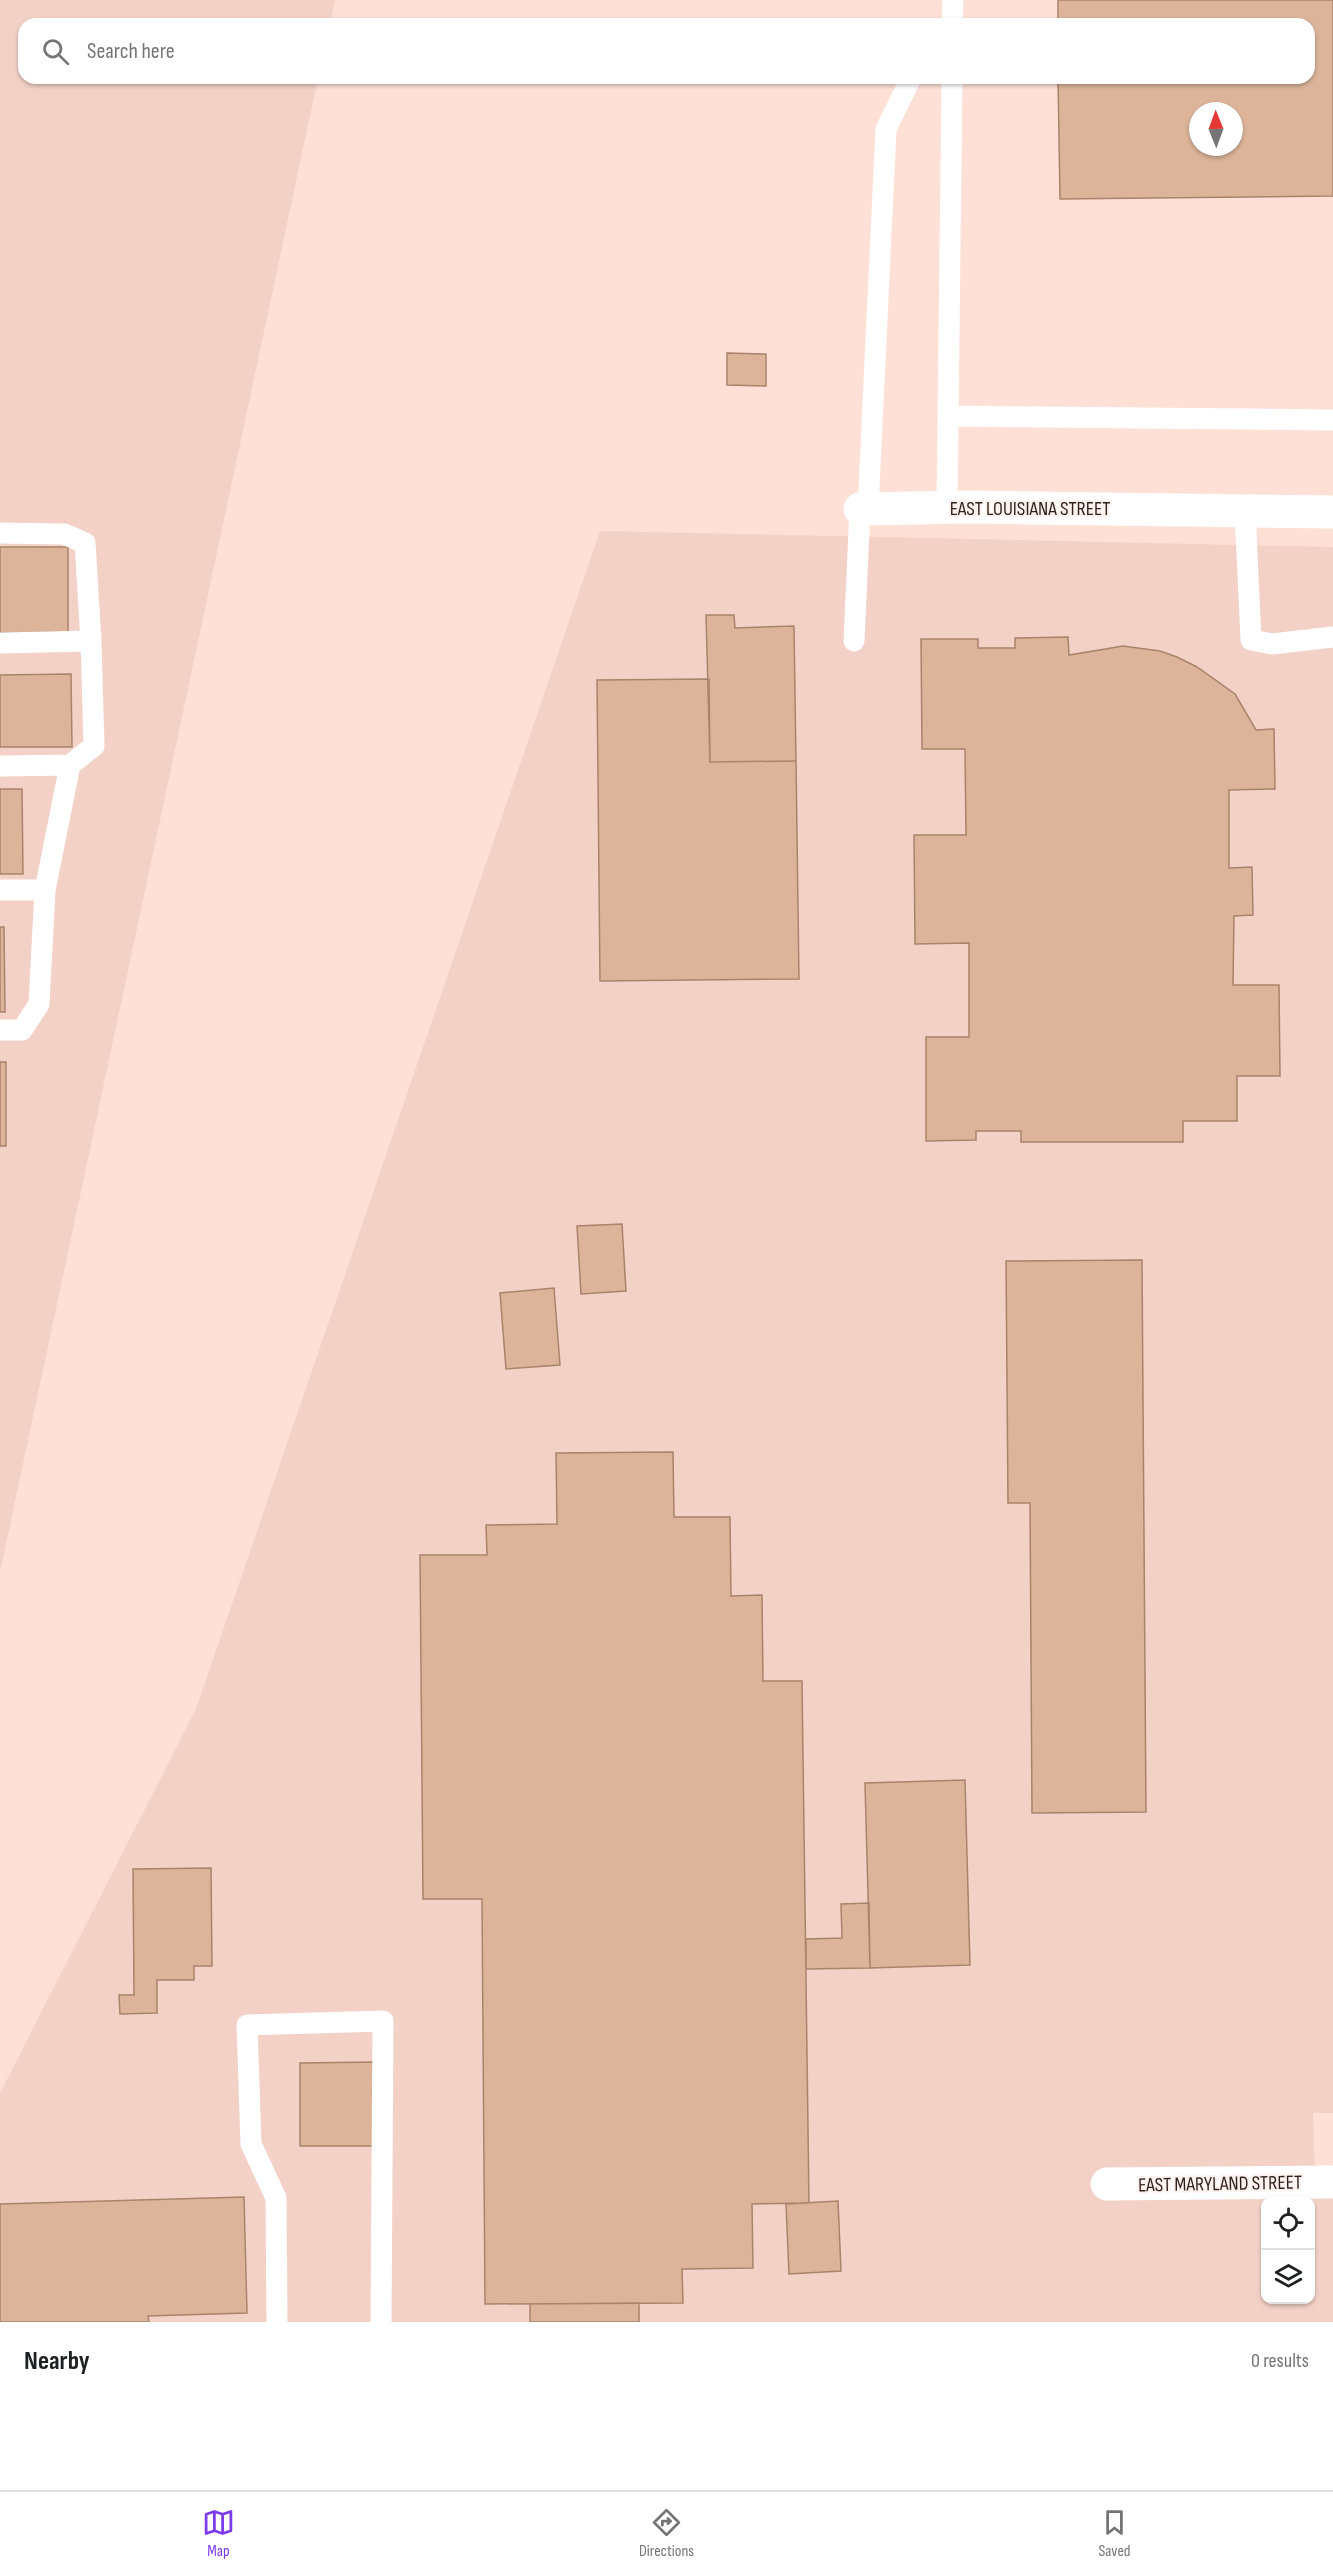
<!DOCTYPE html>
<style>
:root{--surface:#fff;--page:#f2f2f2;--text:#202124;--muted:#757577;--line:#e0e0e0;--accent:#7c3aed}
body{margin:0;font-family:"Sofia Sans Condensed",sans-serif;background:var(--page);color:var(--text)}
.controls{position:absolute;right:18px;bottom:18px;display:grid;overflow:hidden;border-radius:12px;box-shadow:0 2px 4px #0004}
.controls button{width:54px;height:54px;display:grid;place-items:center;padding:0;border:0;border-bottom:2px solid var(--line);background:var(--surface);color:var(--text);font:30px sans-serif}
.compass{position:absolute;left:1189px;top:102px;width:54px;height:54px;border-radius:50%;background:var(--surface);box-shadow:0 2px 4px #0004;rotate:359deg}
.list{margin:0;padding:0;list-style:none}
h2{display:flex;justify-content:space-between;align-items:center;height:78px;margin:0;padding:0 24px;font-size:26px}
h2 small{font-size:20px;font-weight:400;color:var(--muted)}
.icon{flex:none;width:33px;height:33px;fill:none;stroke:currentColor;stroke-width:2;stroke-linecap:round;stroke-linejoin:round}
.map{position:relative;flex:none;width:1333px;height:2322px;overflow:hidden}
.search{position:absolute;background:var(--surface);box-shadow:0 2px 4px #0004;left:18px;right:18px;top:18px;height:66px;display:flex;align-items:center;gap:15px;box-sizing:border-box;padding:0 21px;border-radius:18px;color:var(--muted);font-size:22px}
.sheet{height:168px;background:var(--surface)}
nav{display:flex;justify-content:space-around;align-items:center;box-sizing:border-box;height:84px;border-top:2px solid var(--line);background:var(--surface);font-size:16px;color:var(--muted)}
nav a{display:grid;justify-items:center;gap:3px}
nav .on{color:var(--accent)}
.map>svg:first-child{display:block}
.built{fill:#f3d1c7;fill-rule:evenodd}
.building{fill:#dcb499;stroke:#a9836a;stroke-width:1.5;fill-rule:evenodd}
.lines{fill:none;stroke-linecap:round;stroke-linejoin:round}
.lane{stroke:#fff;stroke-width:21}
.street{stroke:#fff;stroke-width:33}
.labels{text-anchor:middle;stroke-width:4.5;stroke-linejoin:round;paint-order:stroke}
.street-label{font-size:20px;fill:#311f1a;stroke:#fcf2ef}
</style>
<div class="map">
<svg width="1333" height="2322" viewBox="0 0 1333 2322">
<rect width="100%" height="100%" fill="#fee0d7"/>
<path class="built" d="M0,0H335L330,24H24V78H318L0,1572Z
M600,531L1333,547V2113H1313L1315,2182L1333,2194V2322H0V2093L196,1709ZM1266,2200H1310V2300H1266Z"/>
<path class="building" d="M1058,0H1333V196L1060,199L1058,78H1309V24H1058ZM1198,111H1234V147H1198Z
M727,353L766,354V386L727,385Z
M0,547H68V632L0,633Z
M706,615H734L735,628L794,626L796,761L710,762Z
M1068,637L1069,655L1123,646L1160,651L1177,657L1197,667L1235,694L1256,730L1274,729L1275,789L1229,790V868L1252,867L1253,915L1234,916L1233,985H1279L1280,1076H1237V1121H1183V1142H1021V1131H976V1140L926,1141V1037H969V943L915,944L914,835H966L965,749H922L921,639H978V648H1015V638Z
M71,674L72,747H0V675Z
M709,679L710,762L796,761L799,979L600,981L597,680Z
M0,789H22L23,874H0Z
M0,927H4L5,1012H0Z
M0,1062H6V1146H0Z
M622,1224L626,1291L581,1294L577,1226Z
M1142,1260L1146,1812L1032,1813L1030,1503H1008L1006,1261Z
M554,1288L560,1365L506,1369L500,1293Z
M673,1452L674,1517H730L731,1596L762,1595L763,1681H802L809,2203L752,2204L753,2268L682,2269L683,2303L485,2304L482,1899H423L420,1555H487L486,1525L557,1524L556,1453Z
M965,1780L970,1965L870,1968L865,1783Z
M211,1868L212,1966H194V1980H157V2013L120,2014L119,1995H134L133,1869Z
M869,1903L870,1968L806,1969V1939L842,1938L841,1904Z
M374,2062L375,2146H300V2063Z
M244,2197L247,2313L148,2316L149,2322H0V2204Z
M838,2201L841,2271L789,2274L786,2204Z
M639,2303V2322H530V2304Z"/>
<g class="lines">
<path class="lane" d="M952,24L953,0
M948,416L1333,420
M947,507L952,78
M868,509L886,129L911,78
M1245,510L1251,640L1272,644L1333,637
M0,533L64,534L85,543L91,641
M854,641L860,509
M0,643L91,641L94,746L70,765
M0,766L70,765L45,890
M0,890H45L39,1004L22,1030H0
M277,2322L276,2198L251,2144L247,2025L383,2021L381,2322"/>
<path class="street" d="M860,509L969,507L1333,512
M1107,2184L1333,2182"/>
</g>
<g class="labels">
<g class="street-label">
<text x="1030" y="515">EAST LOUISIANA STREET</text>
<text transform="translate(1220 2183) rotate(-1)" y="7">EAST MARYLAND STREET</text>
</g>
</g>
</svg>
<div class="controls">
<button><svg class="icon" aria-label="locate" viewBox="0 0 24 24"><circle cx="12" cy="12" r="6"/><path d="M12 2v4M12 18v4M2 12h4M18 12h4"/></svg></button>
<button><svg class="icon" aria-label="layers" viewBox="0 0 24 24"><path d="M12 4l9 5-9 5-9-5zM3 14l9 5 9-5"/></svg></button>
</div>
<svg class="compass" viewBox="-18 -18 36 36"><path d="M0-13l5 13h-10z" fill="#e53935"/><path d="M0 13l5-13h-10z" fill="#757577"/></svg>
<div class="search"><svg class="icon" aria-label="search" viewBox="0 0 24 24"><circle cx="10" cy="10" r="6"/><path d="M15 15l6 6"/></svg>Search here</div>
</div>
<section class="sheet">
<h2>Nearby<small>0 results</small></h2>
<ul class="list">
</ul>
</section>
<nav>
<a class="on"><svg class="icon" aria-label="map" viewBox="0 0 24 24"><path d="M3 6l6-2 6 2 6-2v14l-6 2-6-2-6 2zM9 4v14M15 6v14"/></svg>Map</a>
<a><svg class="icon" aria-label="directions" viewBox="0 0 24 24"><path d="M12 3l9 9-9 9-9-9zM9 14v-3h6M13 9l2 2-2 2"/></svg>Directions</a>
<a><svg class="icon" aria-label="saved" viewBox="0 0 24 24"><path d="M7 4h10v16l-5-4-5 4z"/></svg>Saved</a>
</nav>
